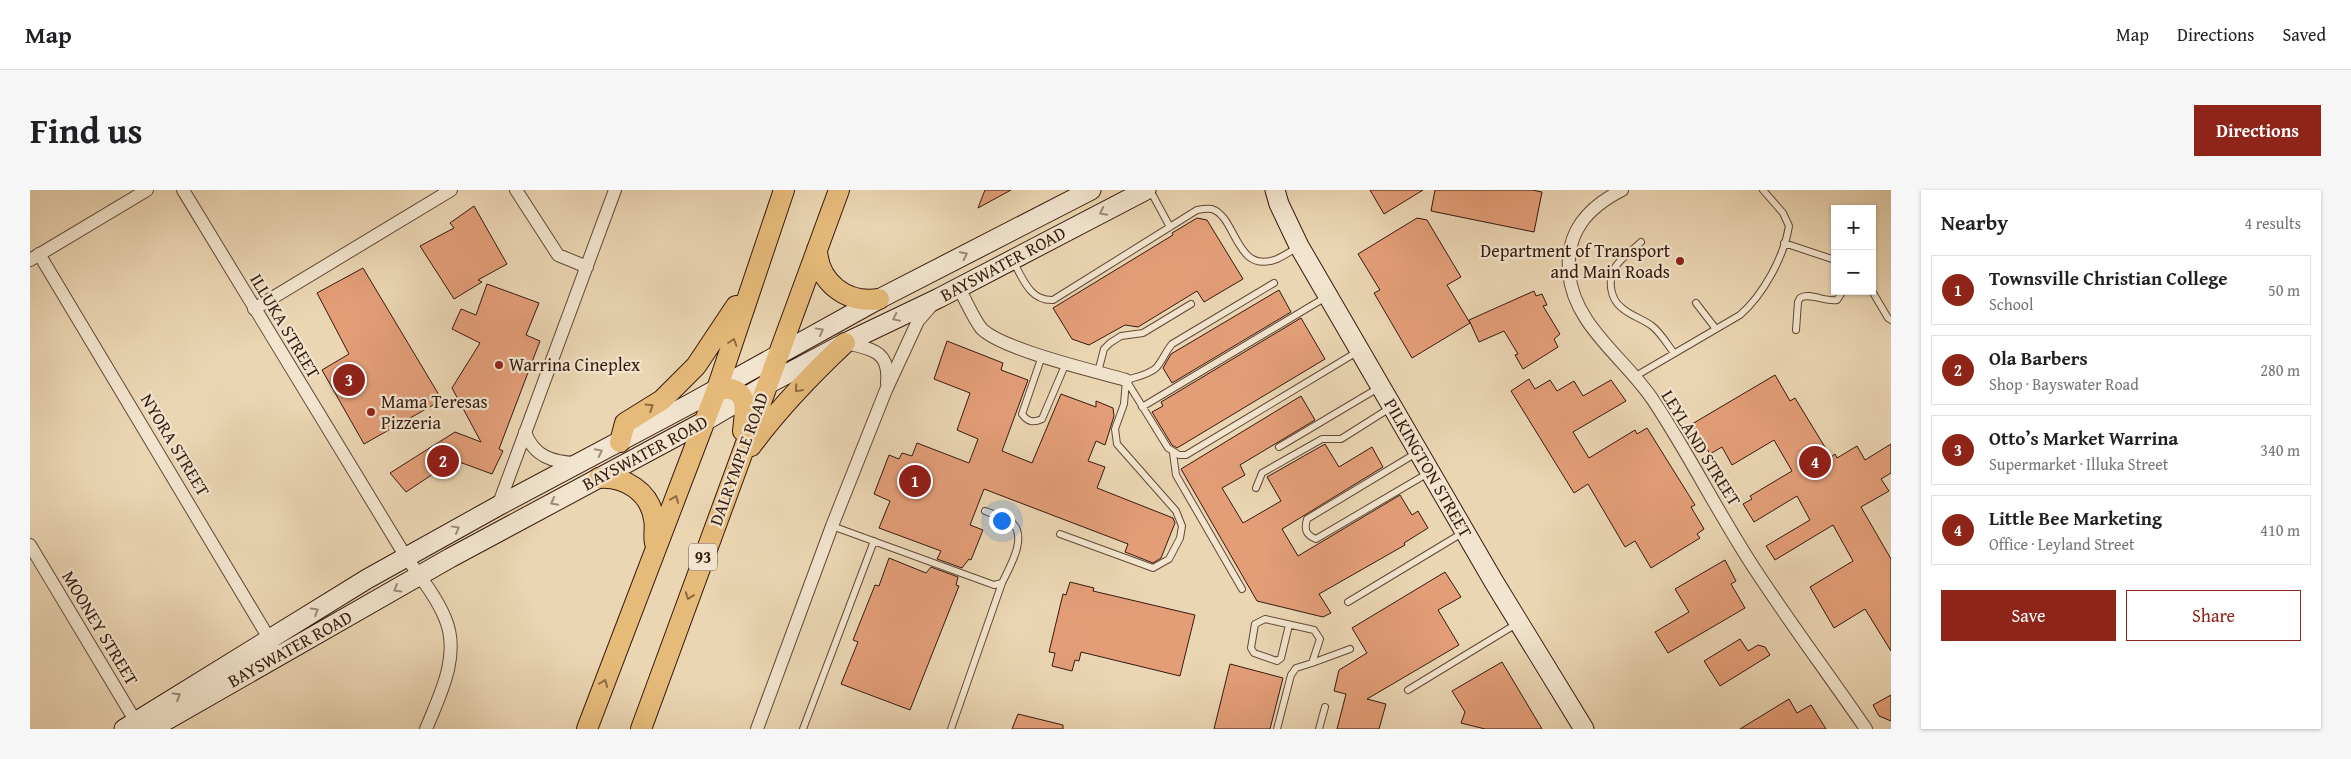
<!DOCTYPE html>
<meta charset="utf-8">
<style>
:root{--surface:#fff;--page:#f6f6f6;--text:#202124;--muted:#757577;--line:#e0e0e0;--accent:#8f2418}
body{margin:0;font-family:"Gentium Book Plus",serif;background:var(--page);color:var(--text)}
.controls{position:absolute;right:15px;top:15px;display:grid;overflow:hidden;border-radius:0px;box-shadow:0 1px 4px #0004}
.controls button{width:45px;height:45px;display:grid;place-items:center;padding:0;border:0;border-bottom:1px solid var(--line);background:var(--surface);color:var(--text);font:25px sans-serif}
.you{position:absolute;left:971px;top:330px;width:18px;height:18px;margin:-12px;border:4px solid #fff;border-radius:50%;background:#1a73e8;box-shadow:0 0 0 8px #1a73e833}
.badge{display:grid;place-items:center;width:32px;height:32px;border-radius:50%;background:var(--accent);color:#fff;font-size:16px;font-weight:700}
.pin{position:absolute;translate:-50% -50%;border:2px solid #fff;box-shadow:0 1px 5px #0006}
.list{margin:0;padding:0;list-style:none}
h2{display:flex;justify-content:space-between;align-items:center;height:65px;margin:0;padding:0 20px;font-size:21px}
h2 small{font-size:16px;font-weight:400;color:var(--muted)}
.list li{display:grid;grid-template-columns:32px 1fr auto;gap:15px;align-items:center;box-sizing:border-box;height:70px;margin:0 10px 10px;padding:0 10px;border:1px solid var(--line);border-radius:0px}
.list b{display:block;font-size:19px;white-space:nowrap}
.list p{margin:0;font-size:16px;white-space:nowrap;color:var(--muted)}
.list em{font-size:16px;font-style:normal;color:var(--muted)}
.actions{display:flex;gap:10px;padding:15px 20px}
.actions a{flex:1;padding:11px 0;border:1px solid var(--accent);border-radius:0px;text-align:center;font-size:18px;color:var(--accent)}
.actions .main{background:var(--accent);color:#fff}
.map{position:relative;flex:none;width:1861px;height:539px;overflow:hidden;border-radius:0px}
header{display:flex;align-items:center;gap:30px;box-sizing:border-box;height:70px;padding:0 25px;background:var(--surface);border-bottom:1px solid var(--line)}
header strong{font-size:24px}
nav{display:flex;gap:28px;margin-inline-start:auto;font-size:18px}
.intro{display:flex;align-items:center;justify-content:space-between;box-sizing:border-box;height:120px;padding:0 30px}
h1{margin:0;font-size:35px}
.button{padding:12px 22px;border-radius:0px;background:var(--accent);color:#fff;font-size:18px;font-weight:700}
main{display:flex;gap:30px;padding:0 30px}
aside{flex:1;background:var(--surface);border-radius:0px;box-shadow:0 1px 4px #0004}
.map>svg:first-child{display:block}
.building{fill:#e39e78;stroke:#36190e}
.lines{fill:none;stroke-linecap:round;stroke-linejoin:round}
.lane-casing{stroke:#634837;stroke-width:8}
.street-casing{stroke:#634837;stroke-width:14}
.secondary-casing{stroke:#36190e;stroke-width:21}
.primary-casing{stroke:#36190e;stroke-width:22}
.lane{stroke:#f2e4ce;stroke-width:6}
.street{stroke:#f2e4ce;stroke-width:12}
.secondary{stroke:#f2e4ce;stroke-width:19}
.primary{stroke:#e6bb7a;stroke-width:20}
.oneway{stroke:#9d8978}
.oneway2{stroke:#8e6a44}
.poi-dot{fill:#8f2418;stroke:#f2e4ce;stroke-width:2}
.labels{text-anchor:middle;stroke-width:4.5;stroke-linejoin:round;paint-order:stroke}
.shield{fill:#f2e4ce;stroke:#6e5648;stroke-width:1}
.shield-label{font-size:16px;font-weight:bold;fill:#36190e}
.poi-label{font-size:18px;fill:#36190e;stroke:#f2e4ce;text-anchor:start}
.street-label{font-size:18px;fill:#36190e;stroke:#f2e4ce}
</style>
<header>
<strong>Map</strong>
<nav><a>Map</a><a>Directions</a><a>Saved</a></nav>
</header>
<div class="intro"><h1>Find us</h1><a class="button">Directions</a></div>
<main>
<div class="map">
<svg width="1861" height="539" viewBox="0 0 1861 539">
<rect width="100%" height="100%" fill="#ebd6b3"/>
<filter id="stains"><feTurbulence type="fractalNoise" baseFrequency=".004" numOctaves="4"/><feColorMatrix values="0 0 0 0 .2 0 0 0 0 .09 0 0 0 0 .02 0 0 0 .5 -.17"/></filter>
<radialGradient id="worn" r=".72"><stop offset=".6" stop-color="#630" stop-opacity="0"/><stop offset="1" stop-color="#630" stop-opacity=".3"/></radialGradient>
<path class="building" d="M955,0H981L948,18Z
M1340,0H1393L1354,24Z
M1405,0H1502L1512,2L1504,42L1401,21Z
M444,16L477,74L448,90L452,92L424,109L390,56L424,38L420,33Z
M1167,28L1177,30L1213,89L1174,112L1167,101L1108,137L1095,135L1059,155L1042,149L1023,118L1143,45L1142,43Z
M1387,28L1397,30L1431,87L1417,95L1440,133L1382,168L1344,103L1350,100L1328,64Z
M333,78L412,210L334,254L292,180L319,164L287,103Z
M457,94L509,113L496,145L510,151L469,259L473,261L462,284L424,270L376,302L360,283L425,242L451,252L422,198L450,153L422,139L431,119L446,125Z
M1249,100L1261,122L1142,193L1133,178L1141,164Z
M1504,101L1506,106L1512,104L1517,115L1513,116L1530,144L1524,149L1528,157L1493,179L1485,165L1488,164L1474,141L1449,152L1439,130Z
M1271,128L1295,169L1147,258L1142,255L1122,222L1133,216L1131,212Z
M917,151L973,173L971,180L998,190L972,261L1002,273L1031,204L1066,217V211L1083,218L1084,226L1075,255L1066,251L1058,271L1075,277L1067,298L1143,328L1145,333L1131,368L1123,373L1095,362L1098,354L954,299L940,335L953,340L941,370L939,369L932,378L907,369L911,361L849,338L860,311L844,304L859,265L869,269L872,263L882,266L887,253L939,273L948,249L927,240L940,203L904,189Z
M1745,185L1760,211L1765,208L1801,267L1805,264L1807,268L1827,256L1835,270L1861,254V283L1851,289L1859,301L1831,317L1861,369V461L1835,419L1804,438L1780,397L1823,371L1803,335L1745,370L1736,356L1780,330L1767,306L1724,332L1713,314L1722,309L1720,306L1762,281L1744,250L1702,275L1692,257L1680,264L1662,234Z
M1499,189L1505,199L1520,190L1527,201L1544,191L1553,206L1581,190L1596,211L1543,242L1559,268L1605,240L1607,244L1617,238L1665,315L1661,317L1674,339L1667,344L1670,348L1621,378L1605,351L1595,357L1558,294L1544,303L1481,201Z
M1271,206L1285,230L1210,275L1215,285L1192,298L1213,333L1251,311L1237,287L1295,254L1309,277L1342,257L1353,277L1252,339L1268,366L1370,305L1382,325L1388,321L1398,338L1374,353L1375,355L1289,404L1301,423L1293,427L1227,411L1151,279Z
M859,368L896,383L901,377L928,387L926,395L929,396L880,520L811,494L828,452L823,450L845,395L849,396Z
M1695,370L1706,391L1701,394L1715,418L1638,463L1625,442L1659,422L1645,399Z
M1415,382L1431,407L1408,420L1429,455L1337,509L1356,514L1349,539H1307L1316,504L1304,501L1309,480L1337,463L1322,438Z
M1040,392L1064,398L1063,401L1165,425L1150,486L1051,462L1049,471L1045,470L1042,481L1022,476L1025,463L1019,462L1033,404L1036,405Z
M1710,449L1718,461L1728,455L1735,457L1740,465L1690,496L1674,471Z
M1472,472L1512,539H1455L1431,533L1435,522L1422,501Z
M1200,474L1253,488L1240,539H1184Z
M1861,505V531L1849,526L1843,515Z
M1759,509L1767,523L1781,515L1796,539H1710Z
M988,524L1033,535V539H982Z"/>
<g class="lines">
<g class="lane-casing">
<path id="lane" d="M1120,0L1140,37
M1611,52C1604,59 1592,67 1586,76C1577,89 1580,109 1592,118C1601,126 1613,129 1622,136C1631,143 1637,154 1644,163
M1754,53L1805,70
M983,71C993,89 1000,111 1023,110L1167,20C1172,19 1177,18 1182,19C1207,27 1205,85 1247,69C1254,66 1261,61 1268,57
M1842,101L1858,128L1861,130
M1666,113L1686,139
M1766,140L1768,112L1770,108C1779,102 1795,112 1807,110L1813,101
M1012,166L992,224C998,232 1003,233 1012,229L1036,173
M1068,182L1074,159L1080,153L1091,146L1113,143L1161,114
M1604,187L1710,125C1733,105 1754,67 1759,36L1753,23L1733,0
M1096,190L1138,258L1149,265H1156L1327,162
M1096,190C1106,187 1118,185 1126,178C1131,173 1136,161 1142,154L1244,93
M1112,217L1296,107
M1249,257L1350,197
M1388,262L1277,329C1274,340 1276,345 1286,349L1400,282
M1143,263L1146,285L1212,399
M1226,298L1232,283L1292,249H1311L1360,218
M802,336L964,395L972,393C979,378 999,346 981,332C974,327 963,324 955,321
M1030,344L1123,378L1139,369L1150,348L1152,336L1146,321L1087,254L1085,239L1094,214L1096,190
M1318,412L1434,342
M1282,473L1320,459
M1378,500L1488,433
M773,539L844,351
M921,539L972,393
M1247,539L1261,485L1266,478L1282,473L1290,449L1284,440L1235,429L1225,434L1221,458L1224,463L1247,471L1251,468L1259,435
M1289,539L1295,517"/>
</g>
<g class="street-casing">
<path id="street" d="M153,0L376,367C390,387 406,406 415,428C431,465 410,505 396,539
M486,0L528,65L557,77
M1592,0C1557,18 1536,42 1539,82C1543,135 1595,168 1623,210C1659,264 1688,323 1724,378C1760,433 1799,485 1836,539
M9,64L243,455
M0,70L117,0
M928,97C936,110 942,126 951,138C970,159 1065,181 1096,190
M224,119L421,0
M816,153C842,159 860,161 857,193
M495,242C504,267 523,272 546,273
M468,316L585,0
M0,355L109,537
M727,539L802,336L856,200L888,131L902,115"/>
</g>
<g class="secondary-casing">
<path id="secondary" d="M1245,0L1249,14L1269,56L1464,392L1554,539
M94,539L337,389L468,316L658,215L849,109L1061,0
M121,539L420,368L675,231L736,195L815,153L909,108L1116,0"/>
</g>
<g class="primary-casing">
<path id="primary" d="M787,59C788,92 816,114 849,109
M687,199C719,195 716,217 713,241
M590,252L595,233L632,210L666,176L706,116
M721,256C749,218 781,185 815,153
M569,288C595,286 620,302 624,329C626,337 623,345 625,353
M557,539L687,199L754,0
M611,539L809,0"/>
</g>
<use href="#lane" class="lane"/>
<use href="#street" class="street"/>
<use href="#secondary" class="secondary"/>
<use href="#primary" class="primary"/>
</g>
<defs><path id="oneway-chevron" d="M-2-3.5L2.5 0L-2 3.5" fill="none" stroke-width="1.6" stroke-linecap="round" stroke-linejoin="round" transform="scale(1.25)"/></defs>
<g class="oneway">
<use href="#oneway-chevron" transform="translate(1073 22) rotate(153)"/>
<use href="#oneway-chevron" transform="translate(934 65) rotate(-27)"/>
<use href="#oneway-chevron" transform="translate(866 128) rotate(154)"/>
<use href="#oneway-chevron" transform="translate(790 141) rotate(-29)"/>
<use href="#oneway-chevron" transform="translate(569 262) rotate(-26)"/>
<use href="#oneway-chevron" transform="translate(524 312) rotate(152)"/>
<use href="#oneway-chevron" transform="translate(426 339) rotate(-29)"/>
<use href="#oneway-chevron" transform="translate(367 399) rotate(150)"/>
<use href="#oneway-chevron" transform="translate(285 421) rotate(-31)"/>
<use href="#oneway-chevron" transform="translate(147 506) rotate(-32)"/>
</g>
<g class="oneway2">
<use href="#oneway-chevron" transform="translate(703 152) rotate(-72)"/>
<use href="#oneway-chevron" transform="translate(768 199) rotate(131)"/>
<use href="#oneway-chevron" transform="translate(620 217) rotate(-32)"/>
<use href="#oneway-chevron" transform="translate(645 309) rotate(-68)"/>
<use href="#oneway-chevron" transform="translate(659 406) rotate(110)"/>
<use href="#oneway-chevron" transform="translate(574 493) rotate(-69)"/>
</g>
<g class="poi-dot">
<circle cx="1650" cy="71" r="5"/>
<circle cx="469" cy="175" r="5"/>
<circle cx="341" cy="222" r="5"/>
</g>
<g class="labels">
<rect class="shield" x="659" y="353.5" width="28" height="27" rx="4"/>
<g class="shield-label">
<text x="673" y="373">93</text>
</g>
<g class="poi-label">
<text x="1640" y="67" text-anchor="end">Department of Transport<tspan x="1640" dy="21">and Main Roads</tspan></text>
<text x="479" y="181">Warrina Cineplex</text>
<text x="351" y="218">Mama Teresas<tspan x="351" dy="21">Pizzeria</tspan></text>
</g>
<g class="street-label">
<text transform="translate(973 74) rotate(-28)" y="6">BAYSWATER ROAD</text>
<text transform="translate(255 136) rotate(59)" y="6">ILLUKA STREET</text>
<text transform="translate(145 255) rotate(59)" y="6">NYORA STREET</text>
<text transform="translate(1671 258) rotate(58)" y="6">LEYLAND STREET</text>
<text transform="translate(615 263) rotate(-28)" y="6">BAYSWATER ROAD</text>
<text transform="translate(709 269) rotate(-70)" y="6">DALRYMPLE ROAD</text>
<text transform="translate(1398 278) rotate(60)" y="6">PILKINGTON STREET</text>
<text transform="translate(70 438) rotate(59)" y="6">MOONEY STREET</text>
<text transform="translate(260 459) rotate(-29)" y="6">BAYSWATER ROAD</text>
</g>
</g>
<rect width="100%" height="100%" filter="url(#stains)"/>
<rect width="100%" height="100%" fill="url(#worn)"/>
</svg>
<div class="controls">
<button>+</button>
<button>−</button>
</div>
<div class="you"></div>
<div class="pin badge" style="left:885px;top:291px">1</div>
<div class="pin badge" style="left:413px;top:271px">2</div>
<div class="pin badge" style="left:319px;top:190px">3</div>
<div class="pin badge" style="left:1785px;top:272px">4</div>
</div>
<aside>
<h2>Nearby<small>4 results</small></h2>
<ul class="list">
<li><span class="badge">1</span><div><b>Townsville Christian College</b><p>School</p></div><em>50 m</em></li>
<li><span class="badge">2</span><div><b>Ola Barbers</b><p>Shop · Bayswater Road</p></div><em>280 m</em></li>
<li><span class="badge">3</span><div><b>Otto’s Market Warrina</b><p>Supermarket · Illuka Street</p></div><em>340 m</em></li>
<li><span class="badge">4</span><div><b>Little Bee Marketing</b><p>Office · Leyland Street</p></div><em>410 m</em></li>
</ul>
<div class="actions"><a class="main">Save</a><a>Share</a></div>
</aside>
</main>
